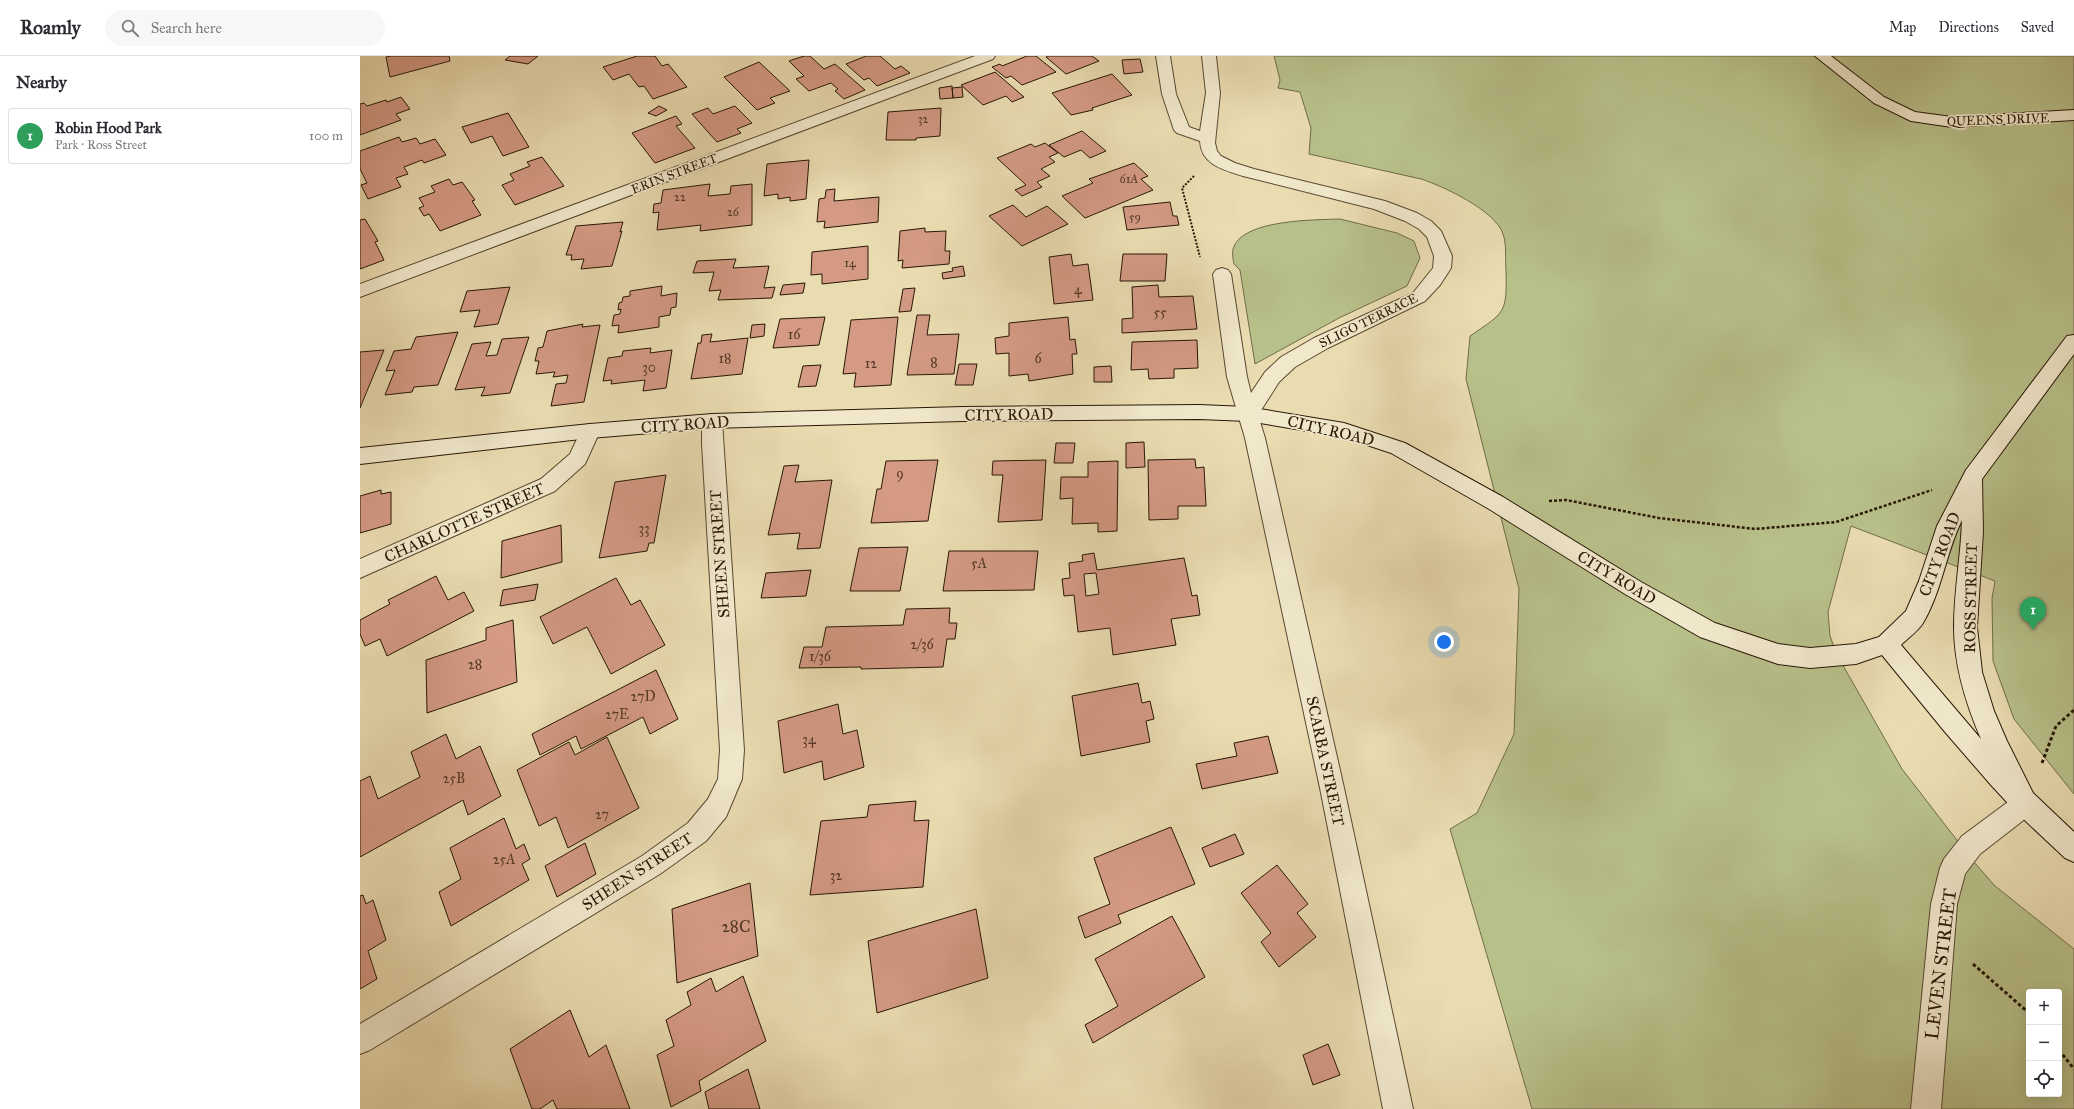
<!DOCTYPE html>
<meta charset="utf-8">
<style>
:root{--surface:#fff;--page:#f7f7f7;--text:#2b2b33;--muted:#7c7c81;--line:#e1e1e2;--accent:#111827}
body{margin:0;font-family:"IM FELL Great Primer",serif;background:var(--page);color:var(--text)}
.controls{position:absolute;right:12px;bottom:12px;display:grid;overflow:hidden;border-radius:4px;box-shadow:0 4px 16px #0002}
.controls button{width:36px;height:36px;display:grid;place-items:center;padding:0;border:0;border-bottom:1px solid var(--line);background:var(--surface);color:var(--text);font:20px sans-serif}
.you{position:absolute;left:1084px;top:586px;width:14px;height:14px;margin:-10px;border:3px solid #fff;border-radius:50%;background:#1a73e8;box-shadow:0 0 0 6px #1a73e833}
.badge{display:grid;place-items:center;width:26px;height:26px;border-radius:50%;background:var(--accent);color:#fff;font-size:13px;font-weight:700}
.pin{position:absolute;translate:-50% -33px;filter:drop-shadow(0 1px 2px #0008)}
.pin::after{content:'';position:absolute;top:21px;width:14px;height:12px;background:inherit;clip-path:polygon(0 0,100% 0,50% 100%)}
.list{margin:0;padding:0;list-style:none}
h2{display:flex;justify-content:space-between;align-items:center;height:52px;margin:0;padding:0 16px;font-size:17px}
h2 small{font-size:13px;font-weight:400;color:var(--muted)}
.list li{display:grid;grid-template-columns:26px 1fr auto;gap:12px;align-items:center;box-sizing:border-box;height:56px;margin:0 8px 8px;padding:0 8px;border:1px solid var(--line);border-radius:4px}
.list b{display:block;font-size:15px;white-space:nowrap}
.list p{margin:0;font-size:13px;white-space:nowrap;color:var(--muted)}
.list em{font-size:13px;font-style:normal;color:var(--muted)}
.icon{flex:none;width:22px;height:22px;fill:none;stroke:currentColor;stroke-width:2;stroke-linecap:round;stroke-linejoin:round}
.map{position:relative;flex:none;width:1714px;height:1053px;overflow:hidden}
header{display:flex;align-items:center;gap:24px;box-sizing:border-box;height:56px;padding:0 20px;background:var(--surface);border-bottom:1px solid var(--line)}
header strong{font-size:19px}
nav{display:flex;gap:22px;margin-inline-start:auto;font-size:14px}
.search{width:280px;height:36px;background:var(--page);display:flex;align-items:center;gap:10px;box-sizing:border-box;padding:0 14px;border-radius:22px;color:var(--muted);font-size:15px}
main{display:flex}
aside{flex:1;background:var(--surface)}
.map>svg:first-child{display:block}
.green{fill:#b8c08a;stroke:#706c48;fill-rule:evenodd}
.building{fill:#d49a84;stroke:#281705;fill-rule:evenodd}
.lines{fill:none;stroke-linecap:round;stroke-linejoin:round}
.street-casing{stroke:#584830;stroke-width:2}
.secondary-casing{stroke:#281705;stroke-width:2}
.path-far2{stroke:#281705;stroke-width:2;stroke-dasharray:2 1.5;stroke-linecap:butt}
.path-far1{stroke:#281705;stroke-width:2.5;stroke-dasharray:3 2;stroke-linecap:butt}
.path{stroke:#281705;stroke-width:3;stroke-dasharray:3.5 2.5;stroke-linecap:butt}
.street{fill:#f1e8cc;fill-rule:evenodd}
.secondary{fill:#f1e8cc;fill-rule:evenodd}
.labels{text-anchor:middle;stroke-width:3.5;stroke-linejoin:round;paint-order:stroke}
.far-number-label{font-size:12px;fill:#533825}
.far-street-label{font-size:13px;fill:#281705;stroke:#f1e8cc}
.number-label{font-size:14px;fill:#533825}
.street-label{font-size:16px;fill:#281705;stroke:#f1e8cc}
.near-number-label{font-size:17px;fill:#533825}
.near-street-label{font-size:19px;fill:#281705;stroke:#f1e8cc}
</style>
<header>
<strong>Roamly</strong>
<div class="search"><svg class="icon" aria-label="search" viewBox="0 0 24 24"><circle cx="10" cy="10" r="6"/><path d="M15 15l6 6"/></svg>Search here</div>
<nav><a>Map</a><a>Directions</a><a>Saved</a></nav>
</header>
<main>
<aside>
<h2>Nearby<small></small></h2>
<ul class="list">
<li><span class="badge" style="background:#2e9e5b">1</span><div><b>Robin Hood Park</b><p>Park · Ross Street</p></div><em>100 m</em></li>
</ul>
</aside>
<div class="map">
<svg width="1714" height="1053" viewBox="0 0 1714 1053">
<rect width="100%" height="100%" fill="#eadcb1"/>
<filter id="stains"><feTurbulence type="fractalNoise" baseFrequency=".005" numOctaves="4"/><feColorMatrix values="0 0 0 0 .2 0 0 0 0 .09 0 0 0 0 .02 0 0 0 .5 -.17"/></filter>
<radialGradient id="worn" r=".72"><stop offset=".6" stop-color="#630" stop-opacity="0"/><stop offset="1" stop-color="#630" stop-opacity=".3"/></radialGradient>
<path class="green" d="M914,0H1714V738L1654,663L1633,605L1632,542L1635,525L1491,470L1468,556L1470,580L1477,599L1542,713L1613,805L1635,830L1714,893V1053H1172L1090,773L1117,757L1154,678L1159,533L1106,323L1110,280C1145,256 1147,258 1146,214C1145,203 1147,189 1143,178C1136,155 1083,130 1061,123L949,98L951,72L940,36L918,32L920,24ZM1669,936H1699V1038H1669Z
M980,163L1037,177L1054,185L1060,202L1047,230L979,262L895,308L880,214L874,208C873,204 872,197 873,193C881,163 956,164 980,163Z"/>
<path class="building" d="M31,0H89L90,5L30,21L26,1Z
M150,0H178L168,8L145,4Z
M277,0H295L302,10L308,8L327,31L293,43L284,30L279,31L269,18L253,24L243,11Z
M444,0H450L464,13L475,8L505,34L484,43L475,35L478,33L471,27L449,35L436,23L444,20L429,5Z
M506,0H520L535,13L541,10L550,17L517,30L509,22L504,24L486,8Z
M667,0H676L696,16L662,29L651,20L646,22L632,11L640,8L642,10Z
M688,0H732L739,5L706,18L686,1Z
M780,3L783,16L764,18L762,4Z
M399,6L430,35L410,42L415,47L397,54L364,21Z
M635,16L664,41L652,46L646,40L623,49L601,29Z
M752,18L772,39L732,52L733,54L711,59L692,37Z
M592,30L593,42L580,43L579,32Z
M602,31L603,41L593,42L592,32Z
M41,41L50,53L36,58L41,64L0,79V48L4,47L7,50L26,44L27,46Z
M299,50L307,54L296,60L288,57Z
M375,50L392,67L377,73L381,77L357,86L332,58L348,52L353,58Z
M581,52L580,80L556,82V84H526L528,56Z
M148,57L169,91L143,100L132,80L111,87L102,71Z
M316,60L322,68L316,70L335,92L295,107L272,77Z
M722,75L746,95L730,102L721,94L704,101L689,89Z
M39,81L42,86L56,82L60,88L75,83L86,99L64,107L62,104L44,111L48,118L36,122L41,131L8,143L1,129L7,127L0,113V95Z
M685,87L698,97L689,101L695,106L681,113L690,120L677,126L682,131L662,140L655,134L666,129L637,102L671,88L675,91Z
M182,101L204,130L155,149L142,129L154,124L150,118L170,110L167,106Z
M449,104L446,143L430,145V141L418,143V138L404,140L407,108Z
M774,107L788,120L781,123L793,134L725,162L702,140L733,127L729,123Z
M89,123L93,129L102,126L115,144L112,145L121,159L80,175L69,158L64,160L59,152L64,150L59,142L75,136L71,130Z
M350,128L348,140L370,138L371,130L392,128V169L340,175L341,169L297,174L299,156L293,157L294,148L301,147L303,134Z
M475,133L474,145L519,141L518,166L464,172L465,165L457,166L459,143L465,142L466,134Z
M810,146L813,160H817L819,169L767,174L763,151Z
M653,149L666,161L687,150L708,168L662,190L629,160Z
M5,163L18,185L15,186L24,204L0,213V164Z
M263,166L260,176L262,175L252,210L221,213L224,203L211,204L212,199H206L216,170Z
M565,172V176L586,175L585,195H590L589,208L542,212L543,204L538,205L540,175Z
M508,190V223L462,228V218L451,219L452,196Z
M711,198L713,210L728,208L733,244L694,248L689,201Z
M763,198H807L805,225H760Z
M376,203L373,212L409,210L404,232L415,231L412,242L358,244L361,234L349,235L354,216L333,217L337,205Z
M603,210L605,220L583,223L582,217L593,215L592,212Z
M445,227L443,237L420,239L423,229Z
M798,229L799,241L833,240L837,273L762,277V263L773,262L772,231Z
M302,230L301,240L317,237L316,251L311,252L310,259L299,261V271L258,277L259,269L252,270L254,259L260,258L261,253L258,254L259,247L262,246L263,241L270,240V235Z
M150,231L138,268L114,271L120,254L100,256L107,235Z
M555,232L551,255L539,256L543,233Z
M557,259H570L567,279L599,278L594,318L547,319Z
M465,261L459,289L413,292L420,263Z
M538,261L531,329L494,331L496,317L483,318L491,264Z
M708,261L710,284L715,283L717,298H712L713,318L669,325L668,318L649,320V297L636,298L635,282L649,280V267Z
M223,268L222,271L240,269L224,346L191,350L196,328L206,327L208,319L193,321L195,316L176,318L179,305H175L178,292L183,291L187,275Z
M405,268L404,280L390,282L392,269Z
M98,276L78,329L54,331L52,336L25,339L35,314L26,315L34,295L51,293L56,281Z
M352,278L350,286L388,282L382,318L331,323L338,287H341L342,279Z
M169,281L150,337L121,340L125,331L95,334L112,288L131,286L126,300L137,299L142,283Z
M837,284L838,312L814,313V322L789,323L788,313L771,314L772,286Z
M291,292L290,297L312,294L306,332L283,335L285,324L251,328L252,324L243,325L248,302L262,300L263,295Z
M24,294L0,352V296Z
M599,308H617L613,329H595Z
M461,309L456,330L438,331L443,310Z
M751,310L752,326H734V311Z
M784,386L785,411L766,412V387Z
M696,387H715L713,407H694Z
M835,403L836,412L844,411L846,450H818V463L789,464L788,404Z
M578,404L568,465L511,467L517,433H521L526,405Z
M686,404L682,464L638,466L643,419H632L633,405Z
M758,405L757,475L738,476V467L712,468L713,442L700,443L701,421H728V406Z
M439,409L435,426L472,424L460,492L437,493L440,477L408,479L424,410Z
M306,419L294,487H289L287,495L239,502L255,426Z
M21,434V438L31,436V468L0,477V440Z
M201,469L202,506L141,522L142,485Z
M548,491L540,535H490L499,492Z
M589,495H678L674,534L583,535Z
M734,497L737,514L824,502L832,540L837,539L840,559L811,563L816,589L753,599L750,572L718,576L714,539L704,540L702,523L710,522L709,507L723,505L722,499ZM736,517L739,538L726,540L724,518Z
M451,514L446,540L401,542L406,517Z
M76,520L88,544L104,536L114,555L27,600L20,583L5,590L0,578V564L30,548L28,544Z
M256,522L271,549L280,544L305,589L251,618L227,571L193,588L180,561Z
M178,528L175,544L140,550L143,534Z
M590,552L589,567H597L595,583H587L583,611L501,613V611L439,612L444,591H462L466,571L543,569L546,553Z
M153,564L157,626L67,657L66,604L126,584V572Z
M296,614L318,663L290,678L283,661L221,693L216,680L180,699L172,678Z
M778,627L782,647L790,645L794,663L786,665L790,686L721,700L712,640Z
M478,648L483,678L497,674L504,711L464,724L462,705L424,717L418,665Z
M86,678L96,703L120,690L141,740L108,759L103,744L0,801V725L10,720L18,743L60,721L51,696Z
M908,680L918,717L842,733L836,708L877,700L874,687Z
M247,681L279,752L208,792L196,761L179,770L157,714L209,686L215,699Z
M556,745L554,765L569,764L563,831L450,839L461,765L507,761L509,749Z
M144,762L156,793L164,788L170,803L162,808L169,824L91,870L79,836L101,823L90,792Z
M811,771L835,828L758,859L761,867L725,882L718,861L750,848L734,802Z
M875,778L884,798L850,811L842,792Z
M225,787L236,818L197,841L185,810Z
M917,809L948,848L937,857L956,881L919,911L901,886L911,877L881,837Z
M390,827L398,900L317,927L312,853Z
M3,839L6,848L13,844L26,884L8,895L17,923L0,933V840Z
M616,853L628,922L517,957L508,885Z
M812,860L845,921L733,987L725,969L758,950L735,903Z
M383,920L406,985L339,1025L341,1035L311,1051L297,999L314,990L306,964L331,949L327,936L351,922L356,936Z
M210,954L229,1001L246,989L270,1053H197L193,1044L180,1053H172L150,993Z
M968,988L980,1019L953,1029L943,999Z
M388,1013L400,1053H349L345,1036Z"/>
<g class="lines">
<g class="street-casing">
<path id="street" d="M615,0H635L633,3L0,241V228Z
M796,0H810L816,38L829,71L840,75L846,37L842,0H856L860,37L855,87L857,95L861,100L875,107L894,113L1025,145L1057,157L1071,165L1081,175L1092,200L1091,212L1080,229L1065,245L968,292L935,311L919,326L898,359L905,382L984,732L1053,1053H1023L960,732L885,382L867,321L853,218L856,214L862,212L868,214L871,218L887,321L891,337L905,316L921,301L954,282L1053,237L1073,212L1074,200L1067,181L1059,173L1045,165L1014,153L883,120C864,114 841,109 840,85L817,77L814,74L802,38Z
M352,358L359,360L362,365L384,694L382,723L366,761L346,785L300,818L10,994L0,998V968L282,800L328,767L348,743L358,723L360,694L342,388V365L345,360Z
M230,368L237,370L240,375L225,408L195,435L0,522V503L181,423L210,398L223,370Z
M1665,736L1674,740L1678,748L1674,756L1620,798L1605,818L1597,848L1581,1053H1551L1571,848L1580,812L1584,803L1602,780L1656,740Z"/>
</g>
<g class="secondary-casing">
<path id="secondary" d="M1455,0H1471L1524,41L1555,56L1592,61L1714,54V64L1592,71L1551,65L1514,47Z
M1714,279V298L1622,423L1623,476L1617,571L1622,616L1634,655L1647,685L1673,737L1714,776V806L1705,802L1656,756L1631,729L1585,676L1522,599L1496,608L1450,612L1418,608L1340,581L1265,538L1129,453L1031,397L983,381L888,365L839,363L603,365L352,372L230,382L0,408V392L230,368L352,358L603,351L839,349L888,351L984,367L1045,387L1143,441L1281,526L1355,567L1418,588L1450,592L1496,588L1519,581L1546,555L1559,525L1577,470L1606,414L1707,280ZM1602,464C1601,499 1594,535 1594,571C1594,610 1606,648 1621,683L1541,589C1548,582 1558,575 1563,567C1582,535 1586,496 1602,464Z"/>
</g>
<path class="path-far2" d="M834,120L822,132L840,201"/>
<path class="path-far1" d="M1189,445L1206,444L1299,462L1395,473L1476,466L1572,434"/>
<path class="path" d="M1682,707L1696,670L1714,654
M1613,908L1669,957
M1699,994L1714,1013"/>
<use href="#street" class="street"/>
<use href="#secondary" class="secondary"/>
</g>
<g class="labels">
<g class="far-number-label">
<text x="563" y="67">32</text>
<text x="769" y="127">61A</text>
<text x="320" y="145">22</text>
<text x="373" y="160">26</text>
<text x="775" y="165">59</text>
<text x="490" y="211">14</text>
</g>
<g class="far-street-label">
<text transform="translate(1638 63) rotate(-2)" y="5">QUEENS DRIVE</text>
<text transform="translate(314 117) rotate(-21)" y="5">ERIN STREET</text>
<text transform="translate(1008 264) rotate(-26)" y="5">SLIGO TERRACE</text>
</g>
<g class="number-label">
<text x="718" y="238">4</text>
<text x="800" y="261">55</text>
<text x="434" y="283">16</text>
<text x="365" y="307">18</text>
<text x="678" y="307">6</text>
<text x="574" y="311">8</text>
<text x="511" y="312">12</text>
<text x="289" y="316">30</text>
<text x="540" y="422">9</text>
<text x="284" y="477">33</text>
<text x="619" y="512">5A</text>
<text x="562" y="593">2/36</text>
<text x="460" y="605">1/36</text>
<text x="115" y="613">28</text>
<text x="283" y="645">27D</text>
<text x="257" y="663">27E</text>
<text x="449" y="688">34</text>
<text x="94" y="727">25B</text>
<text x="242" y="763">27</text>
<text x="144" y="808">25A</text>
<text x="476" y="824">32</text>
</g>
<g class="street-label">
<text transform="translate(649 358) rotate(-1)" y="6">CITY ROAD</text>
<text transform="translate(325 368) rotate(-4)" y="6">CITY ROAD</text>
<text transform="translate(971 374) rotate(13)" y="6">CITY ROAD</text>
<text transform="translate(104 466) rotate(-24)" y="6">CHARLOTTE STREET</text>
<text transform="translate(359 498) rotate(-94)" y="6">SHEEN STREET</text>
<text transform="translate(1579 498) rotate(-69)" y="6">CITY ROAD</text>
<text transform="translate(1257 521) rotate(31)" y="6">CITY ROAD</text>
<text transform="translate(1610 542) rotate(-89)" y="6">ROSS STREET</text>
<text transform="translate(966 705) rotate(78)" y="6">SCARBA STREET</text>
<text transform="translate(277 815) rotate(-33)" y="6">SHEEN STREET</text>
</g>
<g class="near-number-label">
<text x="376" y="876">28C</text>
</g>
<g class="near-street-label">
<text transform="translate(1580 908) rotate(-83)" y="7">LEVEN STREET</text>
</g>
</g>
<rect width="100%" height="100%" filter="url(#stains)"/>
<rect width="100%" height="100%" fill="url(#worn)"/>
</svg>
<div class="controls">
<button>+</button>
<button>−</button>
<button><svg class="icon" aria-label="locate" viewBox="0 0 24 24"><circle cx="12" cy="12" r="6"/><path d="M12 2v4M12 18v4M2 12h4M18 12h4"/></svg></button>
</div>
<div class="you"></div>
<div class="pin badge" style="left:1673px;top:574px;background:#2e9e5b">1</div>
</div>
</main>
